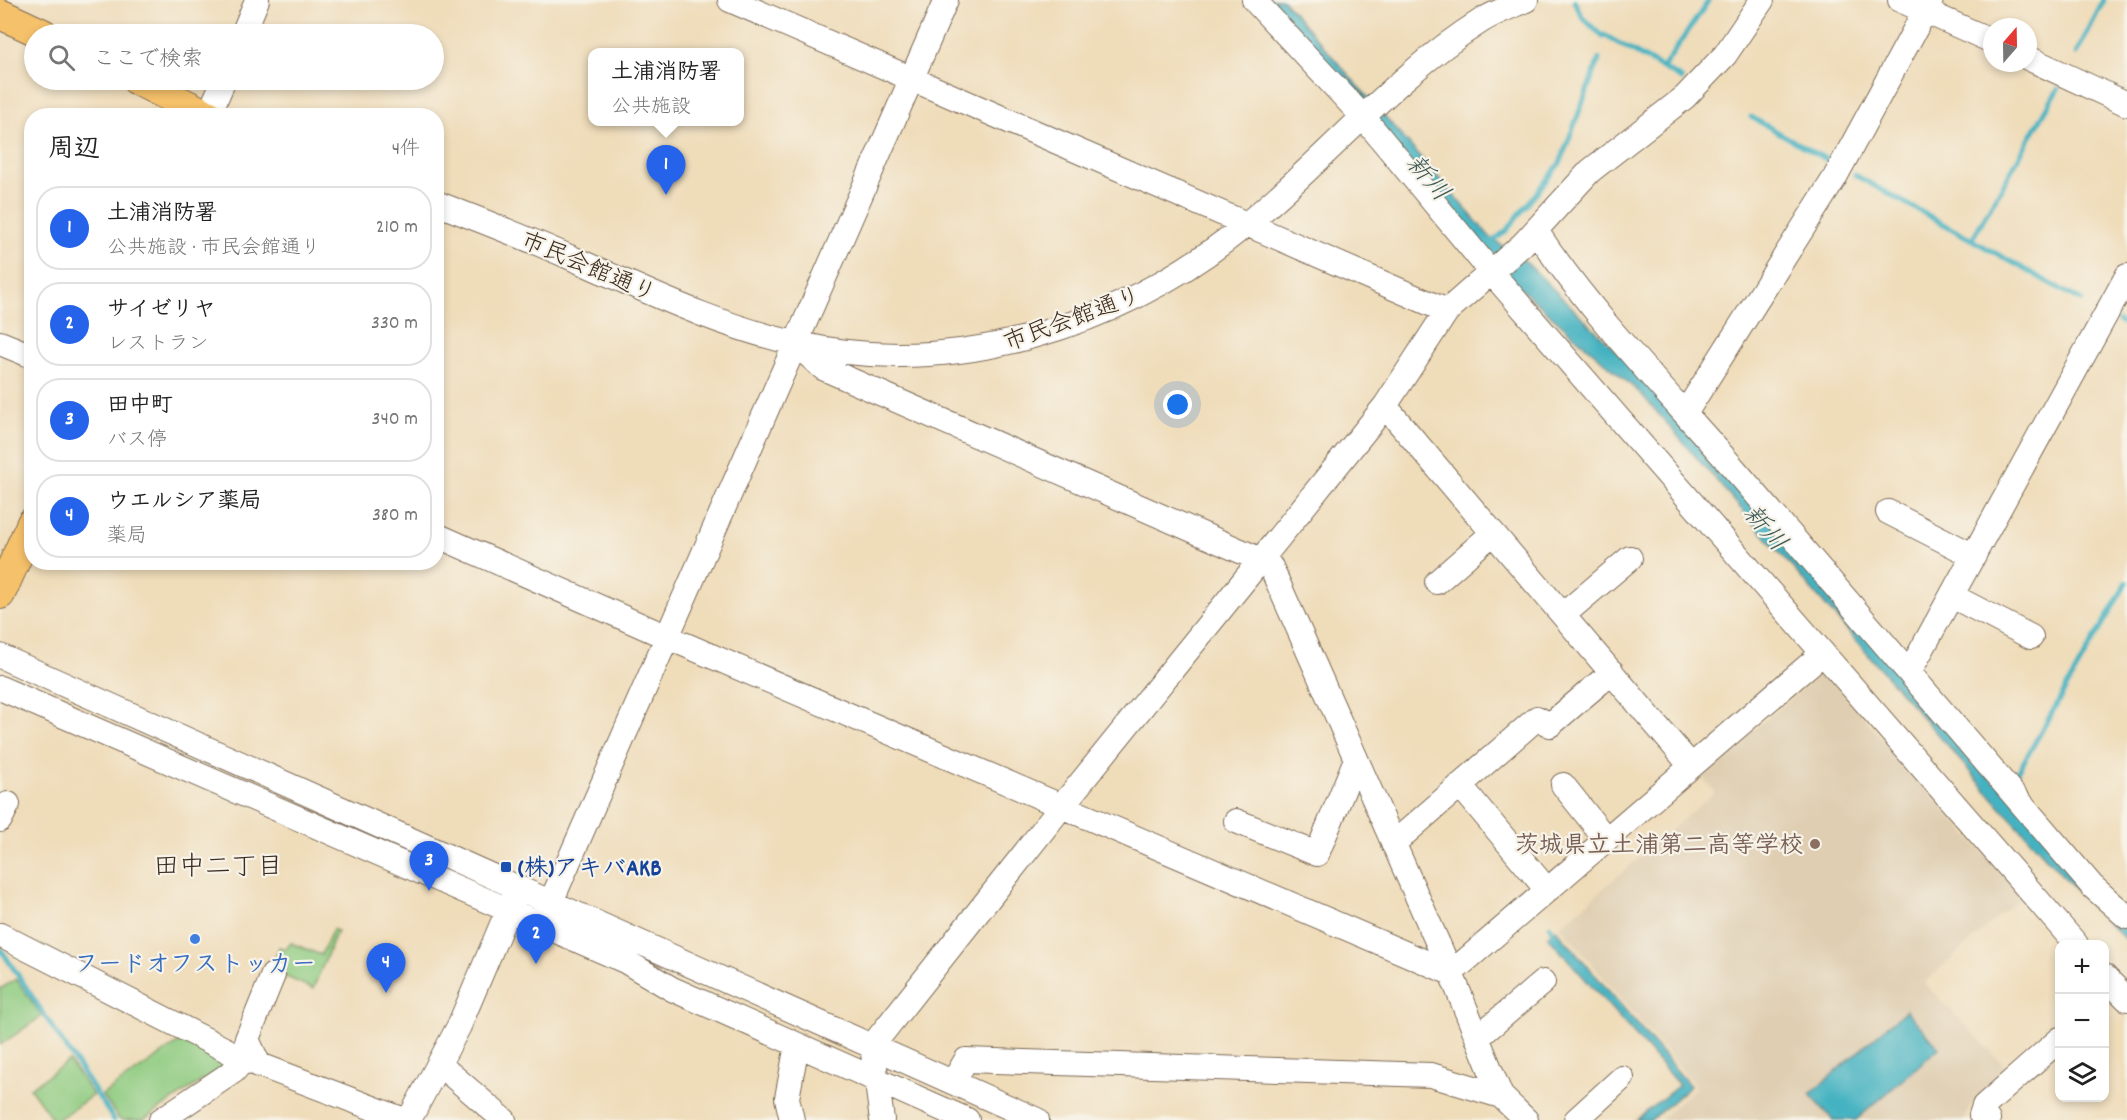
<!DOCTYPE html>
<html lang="ja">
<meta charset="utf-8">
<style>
:root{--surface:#fff;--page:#f2f2f2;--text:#222;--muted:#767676;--line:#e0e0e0;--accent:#2563eb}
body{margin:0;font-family:Dekko,"Klee One",sans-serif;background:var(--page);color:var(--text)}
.controls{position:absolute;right:18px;bottom:18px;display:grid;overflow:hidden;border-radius:12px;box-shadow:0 3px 9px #0003}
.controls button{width:54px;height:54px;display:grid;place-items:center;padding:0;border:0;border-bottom:2px solid var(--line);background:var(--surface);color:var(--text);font:30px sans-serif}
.compass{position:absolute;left:1983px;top:18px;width:54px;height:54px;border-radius:50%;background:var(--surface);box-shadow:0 3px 9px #0003;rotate:20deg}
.you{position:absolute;left:1178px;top:405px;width:21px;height:21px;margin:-15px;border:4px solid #fff;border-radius:50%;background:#1a73e8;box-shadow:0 0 0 9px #1a73e833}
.badge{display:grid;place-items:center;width:39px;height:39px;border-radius:50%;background:var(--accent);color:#fff;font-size:20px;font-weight:700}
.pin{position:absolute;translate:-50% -50px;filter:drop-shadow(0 2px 3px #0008)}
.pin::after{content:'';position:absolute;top:32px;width:21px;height:18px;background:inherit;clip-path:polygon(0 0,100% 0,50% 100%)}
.popup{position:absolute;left:588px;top:48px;width:156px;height:78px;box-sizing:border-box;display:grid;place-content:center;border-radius:12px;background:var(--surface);filter:drop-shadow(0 2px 4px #0005);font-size:20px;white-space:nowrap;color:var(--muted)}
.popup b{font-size:22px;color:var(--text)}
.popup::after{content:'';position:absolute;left:50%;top:100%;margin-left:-12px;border:12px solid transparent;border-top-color:var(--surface)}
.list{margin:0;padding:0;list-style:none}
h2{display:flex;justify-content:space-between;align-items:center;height:78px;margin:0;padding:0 24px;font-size:26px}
h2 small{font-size:20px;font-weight:400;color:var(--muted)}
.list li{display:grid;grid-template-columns:39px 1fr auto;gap:18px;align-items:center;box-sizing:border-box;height:84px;margin:0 12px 12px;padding:0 12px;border:2px solid var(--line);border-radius:24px}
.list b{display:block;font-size:22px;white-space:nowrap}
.list p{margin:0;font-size:20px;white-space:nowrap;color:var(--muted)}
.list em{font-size:20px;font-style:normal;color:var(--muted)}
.icon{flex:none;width:33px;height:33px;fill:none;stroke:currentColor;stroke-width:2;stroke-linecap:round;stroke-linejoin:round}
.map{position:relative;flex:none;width:2127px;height:1120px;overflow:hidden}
.search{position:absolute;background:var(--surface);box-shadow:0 3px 9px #0003;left:24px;top:24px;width:420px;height:66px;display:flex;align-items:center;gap:15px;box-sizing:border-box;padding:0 21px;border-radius:33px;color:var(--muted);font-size:22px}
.panel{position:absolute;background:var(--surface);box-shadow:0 3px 9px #0003;left:24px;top:108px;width:420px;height:462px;border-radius:24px}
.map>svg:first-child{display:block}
.built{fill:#dfceb1}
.green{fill:#8dca7f;stroke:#647a4e;stroke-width:1.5}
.water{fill:#44b2c1;stroke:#406e70;stroke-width:1.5}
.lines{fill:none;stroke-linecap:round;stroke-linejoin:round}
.stream{stroke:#44b2c1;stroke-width:5}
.minor-casing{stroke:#7a6854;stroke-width:26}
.major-casing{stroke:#7a6854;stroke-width:32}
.minor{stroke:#fff;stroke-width:24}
.major{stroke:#f5c16b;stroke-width:30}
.education-dot{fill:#8d6e63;stroke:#f7f3e8;stroke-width:2}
.transit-dot{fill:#1a4fb4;stroke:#f7f3e8;stroke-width:2}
.shop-dot{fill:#3f7fe0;stroke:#f7f3e8;stroke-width:2}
.labels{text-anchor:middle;stroke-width:4.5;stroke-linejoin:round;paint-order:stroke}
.street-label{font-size:24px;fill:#3b2a1e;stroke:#f7f3e8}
.education-label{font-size:24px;font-weight:bold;fill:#785e54;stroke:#f7f3e8;text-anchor:end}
.transit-label{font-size:24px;font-weight:bold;fill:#164399;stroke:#f7f3e8;text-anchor:start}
.shop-label{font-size:24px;font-weight:bold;fill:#366cbe;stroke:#f7f3e8}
.water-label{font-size:26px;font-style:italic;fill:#3e5a57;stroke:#f7f3e8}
.neighbourhood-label{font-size:26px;fill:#3b2a1e;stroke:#f7f3e8}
</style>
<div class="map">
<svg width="2127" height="1120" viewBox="0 0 2127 1120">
<rect width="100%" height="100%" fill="#f7f3e8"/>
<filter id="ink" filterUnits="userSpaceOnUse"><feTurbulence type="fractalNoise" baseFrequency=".0167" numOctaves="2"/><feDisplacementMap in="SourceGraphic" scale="12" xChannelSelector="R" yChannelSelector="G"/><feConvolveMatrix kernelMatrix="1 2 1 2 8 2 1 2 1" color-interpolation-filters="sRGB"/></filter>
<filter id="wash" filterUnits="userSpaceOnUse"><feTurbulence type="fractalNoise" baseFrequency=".008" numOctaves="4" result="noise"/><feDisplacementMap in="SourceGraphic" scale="24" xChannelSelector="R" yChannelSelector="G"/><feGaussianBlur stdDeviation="1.35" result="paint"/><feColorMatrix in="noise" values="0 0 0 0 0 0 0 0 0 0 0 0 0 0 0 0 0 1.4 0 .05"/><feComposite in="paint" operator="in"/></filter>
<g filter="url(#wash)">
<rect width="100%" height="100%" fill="#efdcb9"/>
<path class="built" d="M1823,671L2022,896L1924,983L2011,1072L1970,1106L1965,1118L1968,1120H1659L1696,1087L1560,926L1715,792L1700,775Z"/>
<path class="green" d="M333,929L337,931L313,989L271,970L279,947L286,949L291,943L321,955Z
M16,979L42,1016L0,1045V989Z
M187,1037L229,1063L143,1120H120L102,1095Z
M69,1061L93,1095L57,1120H53L30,1088Z"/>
<path class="water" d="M1269,0H1283L1491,238L1524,260L1652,386L2127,924V941L2089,905L2006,813L1642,395L1504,274Z
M1556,929L1690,1086L1651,1120H1636L1679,1085L1548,937Z
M1906,1010L1939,1048L1856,1120H1833L1810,1094Z"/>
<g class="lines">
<path class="stream" d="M1574,1L1583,18L1603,37
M1604,35L1682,79
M2076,54L2104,0
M1663,68L1709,0
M1751,117L1833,163
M1855,175L2082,301
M1972,239L2058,89
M1491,243L1507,230L1560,163L1599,59
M2119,321L2127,326
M2015,777L2127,582
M1550,926L1556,938
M0,948L114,1120"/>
</g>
</g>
<g filter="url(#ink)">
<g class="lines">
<g class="minor-casing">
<path id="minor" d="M730,0L1447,311
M1254,0L1364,118L1492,273L2076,944
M1900,0L1992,41
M243,34L257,0
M2028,58L2127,104
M212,116L209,114L224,80
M436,203C483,221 529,239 574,259C647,291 720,327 799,344C955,379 1121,326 1243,227C1325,161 1392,77 1481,21C1495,12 1511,7 1526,0
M1536,231C1596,321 1673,398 1743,479C1860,614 1976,750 2092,886L2127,917
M0,343L32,356
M797,345L823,368L1261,560L1271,567L1451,973L1501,1096
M1385,406L1691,766
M1686,412L1834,179L1931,0
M1888,512L1974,556
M436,535L667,637L1451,973L1823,653
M1437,582L1493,533
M1952,596L2031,637
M1563,615L1630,558
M0,656L1037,1120
M1910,671L2127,276
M0,688L625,961L672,989L967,1120
M1460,785L1547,890
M1563,785L1606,839
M0,820L8,804
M1236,821L1317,854L1356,759
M1393,844L1537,718L1550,725L1612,672
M544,918L946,0
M0,935L244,1059L404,1120
M2104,976L2127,999
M1477,1038L1543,982
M439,1064L504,1120
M259,1065L247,1039L273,975
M953,1082L966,1060L1431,1075L1501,1096L1526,1120
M161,1120L234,1071L244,1059
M409,1120L459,1026L514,896
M792,1120L787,1098L797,1045
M882,1120L872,1046L1062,806L1385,406L1447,311L1523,244L1590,171L1685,97L1725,55L1762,0
M1576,1120L1622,1078
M1988,1120L1981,1115L1984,1106L2060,1039"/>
</g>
<g class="major-casing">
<path id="major" d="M0,14L43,34
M137,80L209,116
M0,594L32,523"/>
</g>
<use href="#minor" class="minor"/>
<use href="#major" class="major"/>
</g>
</g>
<circle class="education-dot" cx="1815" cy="844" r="6"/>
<rect class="transit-dot" x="500" y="861" width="12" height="12" rx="3"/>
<circle class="shop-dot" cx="195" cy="939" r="6"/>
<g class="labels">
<g class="street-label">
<text transform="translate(589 266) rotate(23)" y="8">市民会館通り</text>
<text transform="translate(1072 318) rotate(-20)" y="8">市民会館通り</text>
</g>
<g class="education-label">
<text x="1803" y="852">茨城県立土浦第二高等学校</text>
</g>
<g class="transit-label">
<text x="518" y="875">(株)アキバAKB</text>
</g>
<g class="shop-label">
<text x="195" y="971">フードオフストッカー</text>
</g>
<g class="water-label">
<text transform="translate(1429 177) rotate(49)" y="9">新川</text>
<text transform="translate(1766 527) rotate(49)" y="9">新川</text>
</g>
<g class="neighbourhood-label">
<text x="218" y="874">田中二丁目</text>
</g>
</g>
</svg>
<div class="controls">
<button>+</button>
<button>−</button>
<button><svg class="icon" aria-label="layers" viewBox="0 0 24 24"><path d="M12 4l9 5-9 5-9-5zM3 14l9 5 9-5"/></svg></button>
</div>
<svg class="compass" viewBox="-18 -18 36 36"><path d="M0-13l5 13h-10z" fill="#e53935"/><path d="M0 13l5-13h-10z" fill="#767676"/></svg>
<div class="you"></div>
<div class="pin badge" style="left:666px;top:195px">1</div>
<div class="popup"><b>土浦消防署</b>公共施設</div>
<div class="pin badge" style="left:536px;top:964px">2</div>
<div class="pin badge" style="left:429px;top:891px">3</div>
<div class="pin badge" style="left:386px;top:993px">4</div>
<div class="search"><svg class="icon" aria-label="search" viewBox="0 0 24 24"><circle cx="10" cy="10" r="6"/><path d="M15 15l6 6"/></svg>ここで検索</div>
<section class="panel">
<h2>周辺<small>4件</small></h2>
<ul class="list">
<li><span class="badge">1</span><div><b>土浦消防署</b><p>公共施設 · 市民会館通り</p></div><em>210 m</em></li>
<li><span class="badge">2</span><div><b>サイゼリヤ</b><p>レストラン</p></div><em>330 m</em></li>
<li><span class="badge">3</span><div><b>田中町</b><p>バス停</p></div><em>340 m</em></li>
<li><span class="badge">4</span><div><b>ウエルシア薬局</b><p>薬局</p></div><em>380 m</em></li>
</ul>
</section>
</div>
